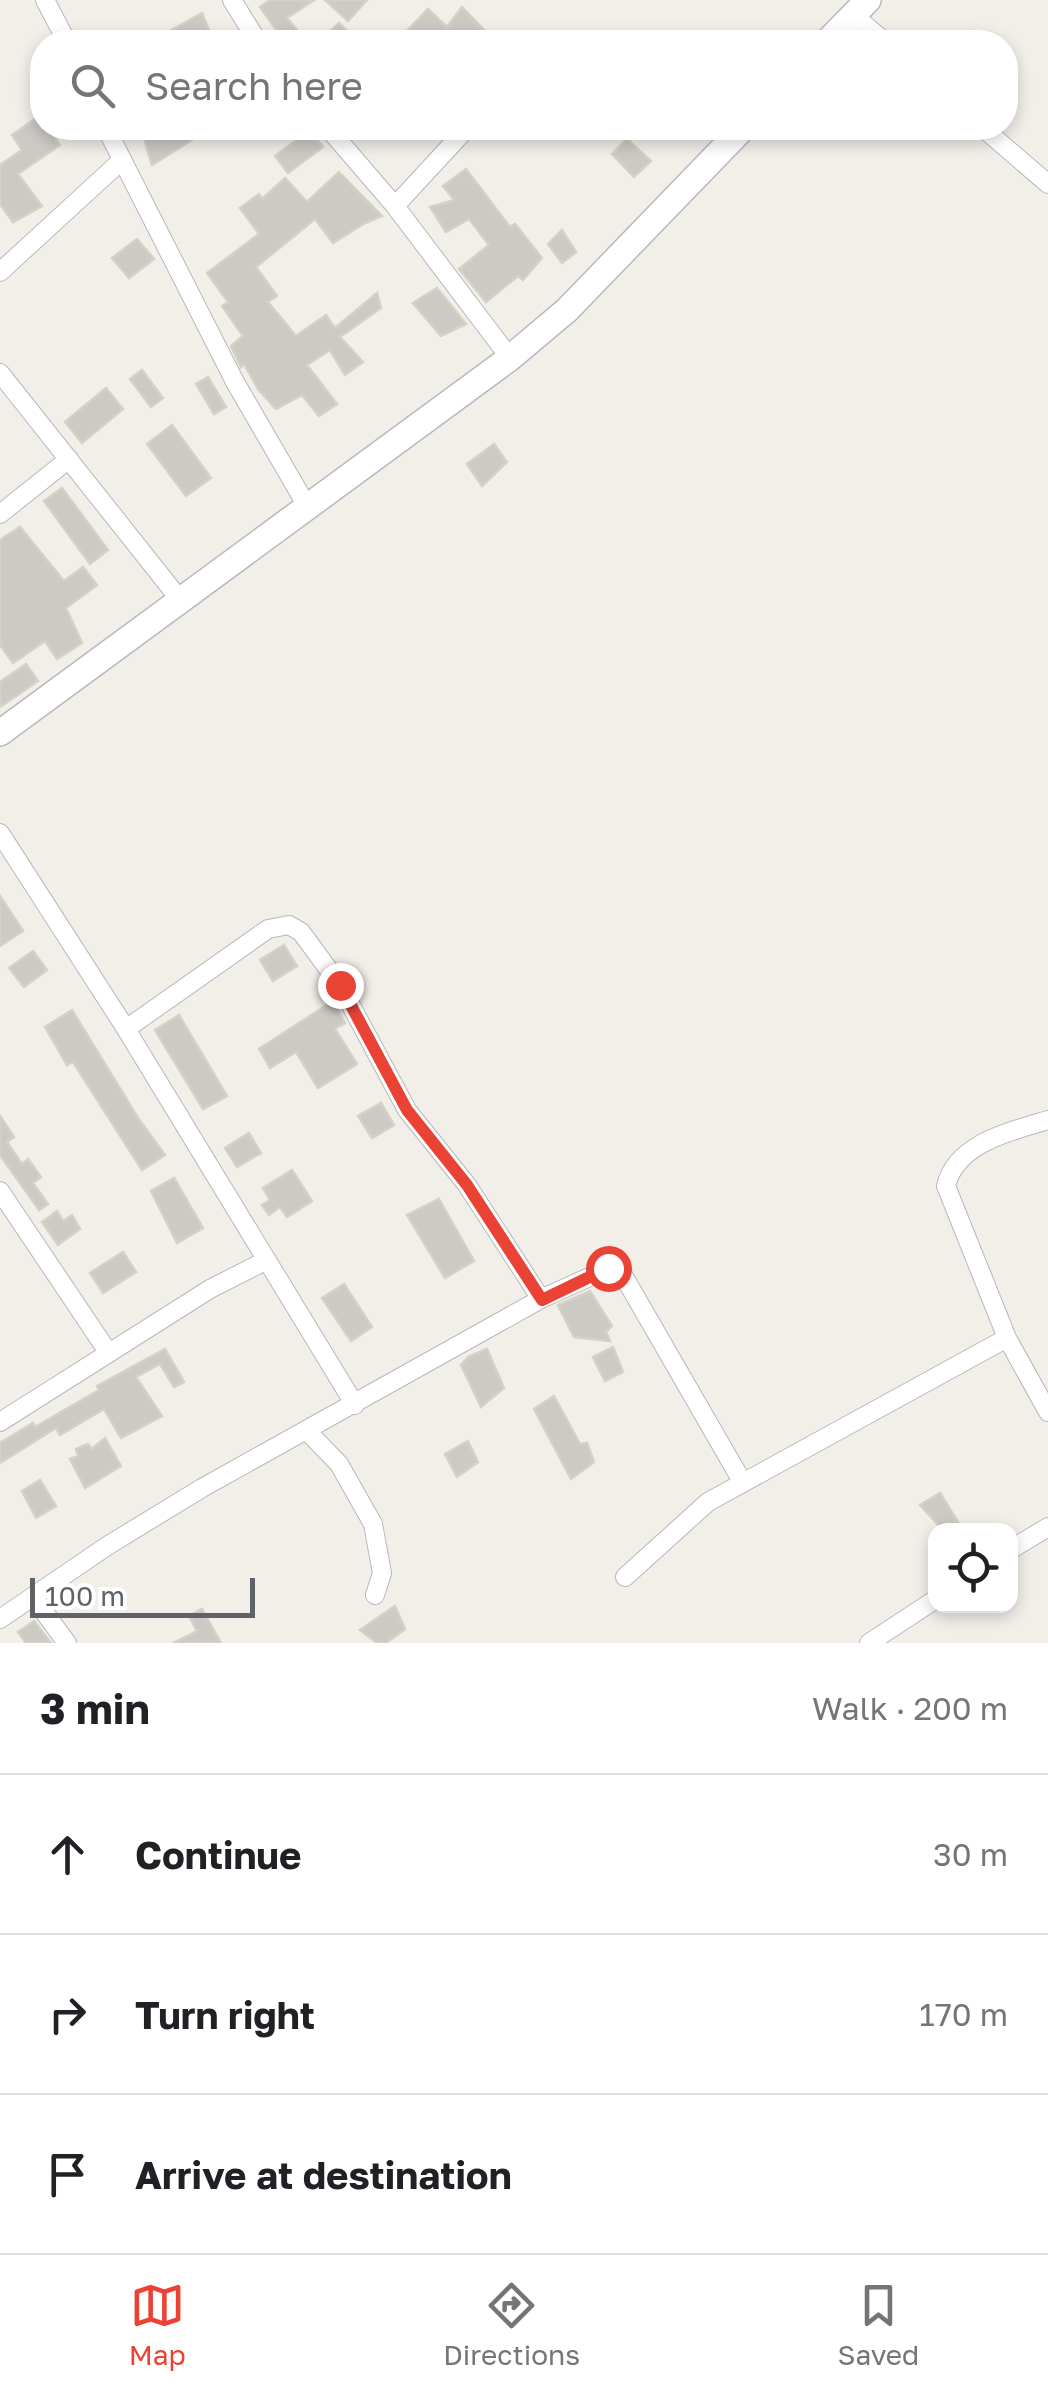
<!DOCTYPE html>
<meta charset="utf-8">
<style>
:root{--surface:#fff;--page:#f6f6f6;--text:#202124;--muted:#757577;--line:#e0e0e0;--accent:#ea4335}
body{margin:0;font-family:"Golos Text",sans-serif;background:var(--page);color:var(--text)}
.controls{position:absolute;right:30px;bottom:30px;display:grid;overflow:hidden;border-radius:20px;box-shadow:0 5px 15px #0003}
.controls button{width:90px;height:90px;display:grid;place-items:center;padding:0;border:0;border-bottom:2px solid var(--line);background:var(--surface);color:var(--text);font:50px sans-serif}
.scale{position:absolute;left:30px;bottom:25px;width:225px;box-sizing:border-box;padding-left:10px;border:5px solid #5f6368;border-top:0;font-size:28px;line-height:35px;white-space:nowrap;color:#5f6368;-webkit-text-stroke:8px #fff;paint-order:stroke}
.stop{position:absolute;width:30px;height:30px;margin:-22px;border:8px solid #ea4335;border-radius:50%;background:#fff}
.stop.end{background:#ea4335;border-color:#fff;box-shadow:0 2px 10px #0008}
.list{margin:0;padding:0;list-style:none}
h2{display:flex;justify-content:space-between;align-items:center;height:130px;margin:0;padding:0 40px;font-size:42px}
h2 small{font-size:32px;font-weight:400;color:var(--muted)}
.list li{display:grid;grid-template-columns:65px 1fr auto;gap:30px;align-items:center;box-sizing:border-box;height:160px;padding:0 40px;border-top:2px solid var(--line)}
.list b{display:block;font-size:38px;white-space:nowrap}
.list em{font-size:32px;font-style:normal;color:var(--muted)}
.icon{flex:none;width:55px;height:55px;fill:none;stroke:currentColor;stroke-width:2;stroke-linecap:round;stroke-linejoin:round}
.map{position:relative;flex:none;width:1048px;height:1643px;overflow:hidden}
.search{position:absolute;background:var(--surface);box-shadow:0 5px 15px #0003;left:30px;right:30px;top:30px;height:110px;display:flex;align-items:center;gap:25px;box-sizing:border-box;padding:0 35px;border-radius:40px;color:var(--muted);font-size:38px}
.sheet{height:610px;background:var(--surface)}
nav{display:flex;justify-content:space-around;align-items:center;box-sizing:border-box;height:140px;border-top:2px solid var(--line);background:var(--surface);font-size:28px;color:var(--muted)}
nav a{display:grid;justify-items:center;gap:5px}
nav .on{color:var(--accent)}
.map>svg:first-child{display:block}
.building{fill:#cccac5;stroke:#d6d1c6;stroke-width:2.5}
.lines{fill:none;stroke-linecap:round;stroke-linejoin:round}
.street-casing{stroke:#b5b8bc;stroke-width:20}
.secondary-casing{stroke:#b6babf;stroke-width:28}
.street{stroke:#fff;stroke-width:18}
.secondary{stroke:#fff;stroke-width:25}
.route{stroke:#ea4335;stroke-width:12}
</style>
<div class="map">
<svg width="1048" height="1643" viewBox="0 0 1048 1643">
<rect width="100%" height="100%" fill="#f1efe8"/>
<path class="building" d="M270,0H314L287,18L307,42H270L268,35L277,31L260,7Z
M325,0H367L348,21Z
M462,7L484,30L470,42H421L408,30L428,9L447,27Z
M202,13L214,42H150Z
M339,23L358,42H319Z
M42,114V128H48L60,145L18,174L42,206L13,222L0,204V165L22,150L12,135Z
M141,128H211L152,165Z
M310,130L323,147L288,173L275,156Z
M627,139L651,161L634,177L612,154Z
M466,169L510,227L515,224L542,258L523,280L518,276L486,302L459,269L489,245L469,219L446,232L430,207L454,200L443,186Z
M339,172L382,216L365,223L333,243L315,219L256,267L277,296L268,302L296,336L326,315L335,328L377,293L381,308L340,337L363,362L345,375L330,350L307,365L337,404L319,416L302,395L276,409L258,389L244,364L241,367L231,346L243,336L222,306L228,302L207,273L259,234L240,208L259,194L262,199L285,178L307,202Z
M562,230L576,252L562,263L548,244Z
M137,239L154,259L129,278L112,258Z
M437,288L466,324L441,336L413,303Z
M142,370L163,398L151,407L130,379Z
M208,377L226,407L214,414L196,384Z
M106,388L123,409L82,443L65,422Z
M172,425L211,478L186,496L147,444Z
M494,444L507,462L482,486L467,464Z
M62,488L108,550L90,564L44,501Z
M20,527L64,581L83,567L97,585L66,608L82,643L57,659L45,641L13,663L0,645V540Z
M26,664L38,681L0,707V682Z
M0,896L23,931L0,946Z
M284,945L297,966L273,981L260,960Z
M33,951L47,970L24,987L9,968Z
M333,1001L345,1023L335,1029L357,1064L318,1088L296,1052L270,1068L259,1049Z
M72,1010L138,1118L165,1155L142,1170L73,1062L67,1065L45,1027Z
M179,1015L227,1096L203,1109L155,1030Z
M381,1103L394,1125L372,1138L358,1116Z
M0,1116L14,1137L7,1142L22,1164L28,1159L41,1177L33,1183L48,1204L39,1210L0,1155Z
M249,1133L261,1153L237,1167L225,1148Z
M292,1170L312,1201L287,1217L280,1207L269,1215L262,1205L270,1200L263,1188Z
M174,1178L203,1228L177,1243L151,1191Z
M439,1199L474,1261L445,1278L407,1215Z
M57,1211L63,1221L72,1215L80,1229L58,1245L42,1222Z
M123,1252L136,1272L103,1293L90,1273Z
M344,1284L372,1327L351,1341L322,1298Z
M590,1291L612,1326L606,1332L610,1341L574,1337L558,1305Z
M613,1347L623,1372L605,1381L593,1357Z
M165,1349L184,1382L174,1387L160,1364L136,1377L162,1416L121,1438L104,1409L60,1435L56,1428L0,1463V1443L33,1423L35,1427L99,1390L97,1386Z
M487,1349L504,1388L481,1407L461,1365L468,1357Z
M554,1396L580,1444L587,1443L594,1462L571,1479L534,1409Z
M105,1438L121,1466L85,1488L70,1459L78,1456L76,1449L88,1444L92,1449Z
M468,1441L478,1462L457,1477L445,1454Z
M40,1480L56,1506L36,1518L22,1491Z
M940,1493L958,1522L943,1530L920,1505Z
M395,1606L405,1629L386,1643H377L360,1630Z
M202,1609L221,1643H173L197,1631L189,1616Z
M34,1621L51,1643H26L18,1632Z"/>
<g class="lines">
<g class="street-casing">
<path id="street" d="M45,0L67,42
M232,0L258,42
M853,15L885,42
M106,128L235,382L308,508
M328,128L395,206L510,358
M983,128L1048,184
M395,206L467,128
M0,272L121,161
M0,373L181,601
M0,514L69,459
M0,833L126,1029L355,1405
M126,1029L268,929L289,925L301,932L340,985L407,1110L467,1185L541,1299
M1048,1120C1011,1131 956,1143 946,1186L1007,1338L1048,1412
M0,1191L108,1352
M0,1422L210,1289L267,1260
M306,1430L339,1464L373,1524L382,1573L375,1595
M1010,1550L1048,1527
M625,1577L708,1502L1007,1338
M33,1597L67,1643
M0,1619L107,1546L202,1488L541,1299L607,1269H615L623,1275L743,1483
M869,1643L936,1599"/>
</g>
<g class="secondary-casing">
<path id="secondary" d="M827,42L868,0
M0,733L510,358L567,310L743,128"/>
</g>
<use href="#street" class="street"/>
<use href="#secondary" class="secondary"/>
</g>
<g class="lines">
<path class="route" d="M340,985L407,1110L467,1185L542,1300L608,1268"/>
</g>
</svg>
<div class="controls">
<button><svg class="icon" aria-label="locate" viewBox="0 0 24 24"><circle cx="12" cy="12" r="6"/><path d="M12 2v4M12 18v4M2 12h4M18 12h4"/></svg></button>
</div>
<div class="scale">100 m</div>
<div class="stop" style="left:608px;top:1268px"></div>
<div class="stop end" style="left:340px;top:985px"></div>
<div class="search"><svg class="icon" aria-label="search" viewBox="0 0 24 24"><circle cx="10" cy="10" r="6"/><path d="M15 15l6 6"/></svg>Search here</div>
</div>
<section class="sheet">
<h2>3 min<small>Walk · 200 m</small></h2>
<ul class="list">
<li><svg class="icon" aria-label="ahead" viewBox="0 0 24 24"><path d="M12 20V5M6 11l6-6 6 6"/></svg><div><b>Continue</b></div><em>30 m</em></li>
<li><svg class="icon" aria-label="right" viewBox="0 0 24 24"><path d="M7 20v-9h11M14 6l5 5-5 5"/></svg><div><b>Turn right</b></div><em>170 m</em></li>
<li><svg class="icon" aria-label="arrive" viewBox="0 0 24 24"><path d="M6 21V4h12l-3 4 3 4H6"/></svg><div><b>Arrive at destination</b></div></li>
</ul>
</section>
<nav>
<a class="on"><svg class="icon" aria-label="map" viewBox="0 0 24 24"><path d="M3 6l6-2 6 2 6-2v14l-6 2-6-2-6 2zM9 4v14M15 6v14"/></svg>Map</a>
<a><svg class="icon" aria-label="directions" viewBox="0 0 24 24"><path d="M12 3l9 9-9 9-9-9zM9 14v-3h6M13 9l2 2-2 2"/></svg>Directions</a>
<a><svg class="icon" aria-label="saved" viewBox="0 0 24 24"><path d="M7 4h10v16l-5-4-5 4z"/></svg>Saved</a>
</nav>
